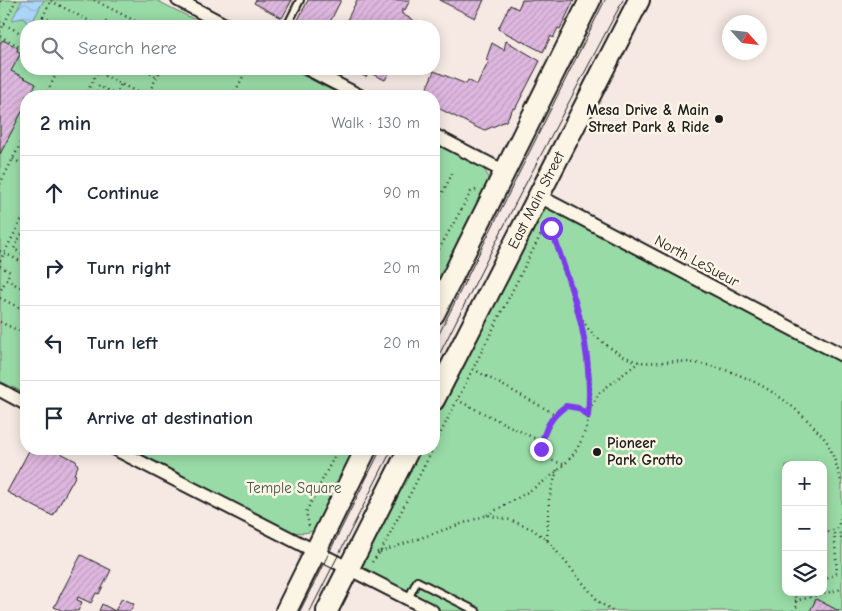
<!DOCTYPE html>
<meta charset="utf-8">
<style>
:root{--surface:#fff;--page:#f2f2f3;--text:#1f2937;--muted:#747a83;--line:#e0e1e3}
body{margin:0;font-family:"Comic Neue",sans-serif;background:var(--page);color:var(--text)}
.controls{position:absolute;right:15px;bottom:15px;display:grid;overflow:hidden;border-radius:10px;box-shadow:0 2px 12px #0003}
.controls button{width:45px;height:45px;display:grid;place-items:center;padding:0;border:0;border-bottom:1px solid var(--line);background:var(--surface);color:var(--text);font:25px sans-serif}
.compass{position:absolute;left:722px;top:15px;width:45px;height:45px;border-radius:50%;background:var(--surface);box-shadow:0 2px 12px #0003;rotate:117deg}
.stop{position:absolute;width:15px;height:15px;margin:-11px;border:4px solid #7c3aed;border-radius:50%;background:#fff}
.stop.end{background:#7c3aed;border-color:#fff;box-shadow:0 1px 5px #0008}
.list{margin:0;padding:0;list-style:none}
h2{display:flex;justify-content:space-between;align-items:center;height:65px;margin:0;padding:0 20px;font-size:21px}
h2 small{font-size:16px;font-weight:400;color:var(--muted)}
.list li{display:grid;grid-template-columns:32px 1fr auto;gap:15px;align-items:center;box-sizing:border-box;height:75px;padding:0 20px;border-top:1px solid var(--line)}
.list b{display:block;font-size:19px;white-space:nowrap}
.list em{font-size:16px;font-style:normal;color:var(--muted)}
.icon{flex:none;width:28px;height:28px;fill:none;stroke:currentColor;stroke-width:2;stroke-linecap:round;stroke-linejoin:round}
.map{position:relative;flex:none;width:842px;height:611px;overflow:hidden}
.search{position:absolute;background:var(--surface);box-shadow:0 2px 12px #0003;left:20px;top:20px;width:420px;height:55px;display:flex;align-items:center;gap:12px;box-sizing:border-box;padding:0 18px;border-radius:20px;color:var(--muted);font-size:19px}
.panel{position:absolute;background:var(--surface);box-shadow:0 2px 12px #0003;left:20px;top:90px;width:420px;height:365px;border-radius:20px}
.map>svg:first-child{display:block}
.green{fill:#98dba6;stroke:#5a7c61;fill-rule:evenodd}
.water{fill:url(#water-waves);stroke:#728c9f}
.building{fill:url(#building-hatch);stroke:#1c1c1c}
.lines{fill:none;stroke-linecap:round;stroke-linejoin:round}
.lane-casing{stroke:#1c1c1c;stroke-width:10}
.street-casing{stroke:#1c1c1c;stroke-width:16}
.primary-casing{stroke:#1c1c1c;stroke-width:24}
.path{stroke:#1c1c1c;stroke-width:2.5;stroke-dasharray:1 4;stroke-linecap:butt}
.lane{stroke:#fcf5e5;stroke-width:6}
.street{stroke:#fcf5e5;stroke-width:12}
.primary{stroke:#fcf5e5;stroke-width:20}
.tram{stroke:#1c1c1c;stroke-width:1}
.route{stroke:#7c3aed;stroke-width:6}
.poi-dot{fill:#1c1c1c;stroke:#fcf5e5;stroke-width:2}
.labels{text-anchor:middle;stroke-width:5;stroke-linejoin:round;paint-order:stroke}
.poi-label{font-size:15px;font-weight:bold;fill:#1c1c1c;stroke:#fcf5e5;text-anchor:end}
.street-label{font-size:15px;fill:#1c1c1c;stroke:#fcf5e5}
.park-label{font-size:15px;fill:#415545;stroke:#fcf5e5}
</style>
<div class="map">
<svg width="842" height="611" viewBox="0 0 842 611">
<defs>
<pattern id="water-waves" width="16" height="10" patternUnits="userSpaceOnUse" patternTransform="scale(1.25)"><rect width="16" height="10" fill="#acd6f7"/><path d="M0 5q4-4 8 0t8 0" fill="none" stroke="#93b7d3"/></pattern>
<pattern id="building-hatch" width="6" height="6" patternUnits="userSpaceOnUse" patternTransform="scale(1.25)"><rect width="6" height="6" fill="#deb7df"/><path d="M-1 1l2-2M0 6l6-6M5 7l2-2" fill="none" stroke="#be9dbf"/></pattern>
</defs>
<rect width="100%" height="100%" fill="#f6e9e4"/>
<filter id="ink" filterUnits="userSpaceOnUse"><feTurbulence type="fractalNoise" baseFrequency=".02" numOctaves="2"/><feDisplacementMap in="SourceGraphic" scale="10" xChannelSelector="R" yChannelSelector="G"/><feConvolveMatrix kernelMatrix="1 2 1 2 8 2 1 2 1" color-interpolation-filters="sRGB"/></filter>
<g filter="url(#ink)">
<path class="green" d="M0,0H156L207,26H26V69H290L343,96H26V394L0,381Z
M434,143C446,149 480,162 486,172C489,177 488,182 488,188L434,300Z
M537,195L842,355V611H432L349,568L409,449H434V400ZM786,465H823V592H786Z
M132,449H359L321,525C311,534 303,534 290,531Z"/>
<path class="water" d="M22,0H44L30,26L24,18L12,20Z"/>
<path class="building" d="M256,0H292L282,18L254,3Z
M308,0H341L328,26H295Z
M357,0H410L405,10L402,8V14L424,26H344Z
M439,0H484L475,18Z
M522,0H574L560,29L558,28L553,38L551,36L543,52L498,29L510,5L518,9Z
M3,40L18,48L17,51L21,53L11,71L36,84L30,96H26V104L0,154V43Z
M506,41L540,61L515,109L513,108L506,121L485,130L480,129L434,106V96H428L426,90L434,71L466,84L468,80L477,85L489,61L486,60L492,43L504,50Z
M349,69H391L385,80L368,72L366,77Z
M30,449H53L76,461L78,466L74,474L76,475L53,516L7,492Z
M81,555L111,570L99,594L96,593L91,603L78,597L77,600L82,602L78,611H63L54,607Z
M122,598L134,604L130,611H115Z
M816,599L839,611H810Z
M102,604L115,611H99Z"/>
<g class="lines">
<g class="lane-casing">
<path id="lane" d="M287,26L300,0
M408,599L417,581L476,611"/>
</g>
<g class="street-casing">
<path id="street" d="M178,0L227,26
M308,69L360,96
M434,135L505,172
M537,195L842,355
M0,390L26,404
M115,449L432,611"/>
</g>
<g class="primary-casing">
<path id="primary" d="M434,314L590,0
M434,400L639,0
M286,611L366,449
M327,611L409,449"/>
</g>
<path class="path" d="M94,0L145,26
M51,1L99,26
M0,2L1,0
M43,17L61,26
M0,22L26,36
M38,26L51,1
M103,26L106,21L116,26
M121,26L126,17
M0,32L16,0
M0,36L26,50
M91,69L145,96
M141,69L157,77
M116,95L121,84
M45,96L59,69
M85,96L99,69
M94,96L99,86L118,96
M147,96L161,69
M233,96L247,69
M13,159L26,166
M0,184L26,133
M434,210L454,170
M26,225L14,249L26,256
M0,251L26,264
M434,258L471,192L476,190
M0,261L26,211
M0,266L10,272L0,292
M6,280L26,290
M0,298L26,311
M0,322L26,334
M473,369L555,414
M457,400L542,442
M589,410L599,393L639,362
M434,446L545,226L551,228C559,252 575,317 592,333C604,344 624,359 640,362C656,364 671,360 686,362C734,366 780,391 812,425C817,431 823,436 827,442C834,456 838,470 842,485
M563,464C558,462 549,461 545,456C532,441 553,415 565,406L578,408L588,416
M487,515C517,498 565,475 580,443C599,406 588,358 581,319
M309,526L306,512L338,449
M838,528L842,541
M823,534L838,528L842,511
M547,540L549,499L557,470
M381,551L433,449
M380,552L487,515L510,520L532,529L547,540L599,602L612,611
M372,562L380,552H375
M823,581L837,573L834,530
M795,601L842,589
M793,611L797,606L794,592"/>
<use href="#lane" class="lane"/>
<use href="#street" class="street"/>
<use href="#primary" class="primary"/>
<path class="tram" d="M434,344L605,0
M434,365L515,204L623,0
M300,611L381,449
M310,611L392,449"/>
</g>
</g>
<g class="lines" filter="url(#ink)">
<path class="route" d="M541,449C544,430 550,417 566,406L578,408L588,416C594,345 573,292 551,228"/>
</g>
<g class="poi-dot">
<circle cx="719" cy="119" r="5"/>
<circle cx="597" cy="452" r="5"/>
</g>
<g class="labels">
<g class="poi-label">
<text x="709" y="115">Mesa Drive &amp; Main<tspan x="709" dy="17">Street Park &amp; Ride</tspan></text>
<text x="607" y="448" text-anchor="start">Pioneer<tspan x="607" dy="17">Park Grotto</tspan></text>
</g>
<g class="street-label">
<text transform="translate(536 200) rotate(-63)" y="5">East Main Street</text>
<text transform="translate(697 261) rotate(28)" y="5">North LeSueur</text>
</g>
<g class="park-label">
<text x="294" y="493">Temple Square</text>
</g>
</g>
</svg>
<div class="controls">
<button>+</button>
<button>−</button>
<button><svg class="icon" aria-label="layers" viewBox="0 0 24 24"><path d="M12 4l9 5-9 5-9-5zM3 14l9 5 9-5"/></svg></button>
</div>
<svg class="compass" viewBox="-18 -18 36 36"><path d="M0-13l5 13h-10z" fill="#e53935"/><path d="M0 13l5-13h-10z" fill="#747a83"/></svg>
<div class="stop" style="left:551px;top:228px"></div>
<div class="stop end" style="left:541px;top:449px"></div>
<div class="search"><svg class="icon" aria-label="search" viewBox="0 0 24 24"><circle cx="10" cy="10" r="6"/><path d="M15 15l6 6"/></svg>Search here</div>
<section class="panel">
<h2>2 min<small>Walk · 130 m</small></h2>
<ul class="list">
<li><svg class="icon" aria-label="ahead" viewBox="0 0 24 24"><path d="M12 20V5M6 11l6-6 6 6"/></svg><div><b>Continue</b></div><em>90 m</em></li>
<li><svg class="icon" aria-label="right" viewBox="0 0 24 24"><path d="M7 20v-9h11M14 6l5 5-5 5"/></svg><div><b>Turn right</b></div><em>20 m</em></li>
<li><svg class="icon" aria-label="left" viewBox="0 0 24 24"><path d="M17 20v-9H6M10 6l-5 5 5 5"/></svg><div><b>Turn left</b></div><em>20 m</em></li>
<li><svg class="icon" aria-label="arrive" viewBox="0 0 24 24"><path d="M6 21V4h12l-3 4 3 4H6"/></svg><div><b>Arrive at destination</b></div></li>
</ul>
</section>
</div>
